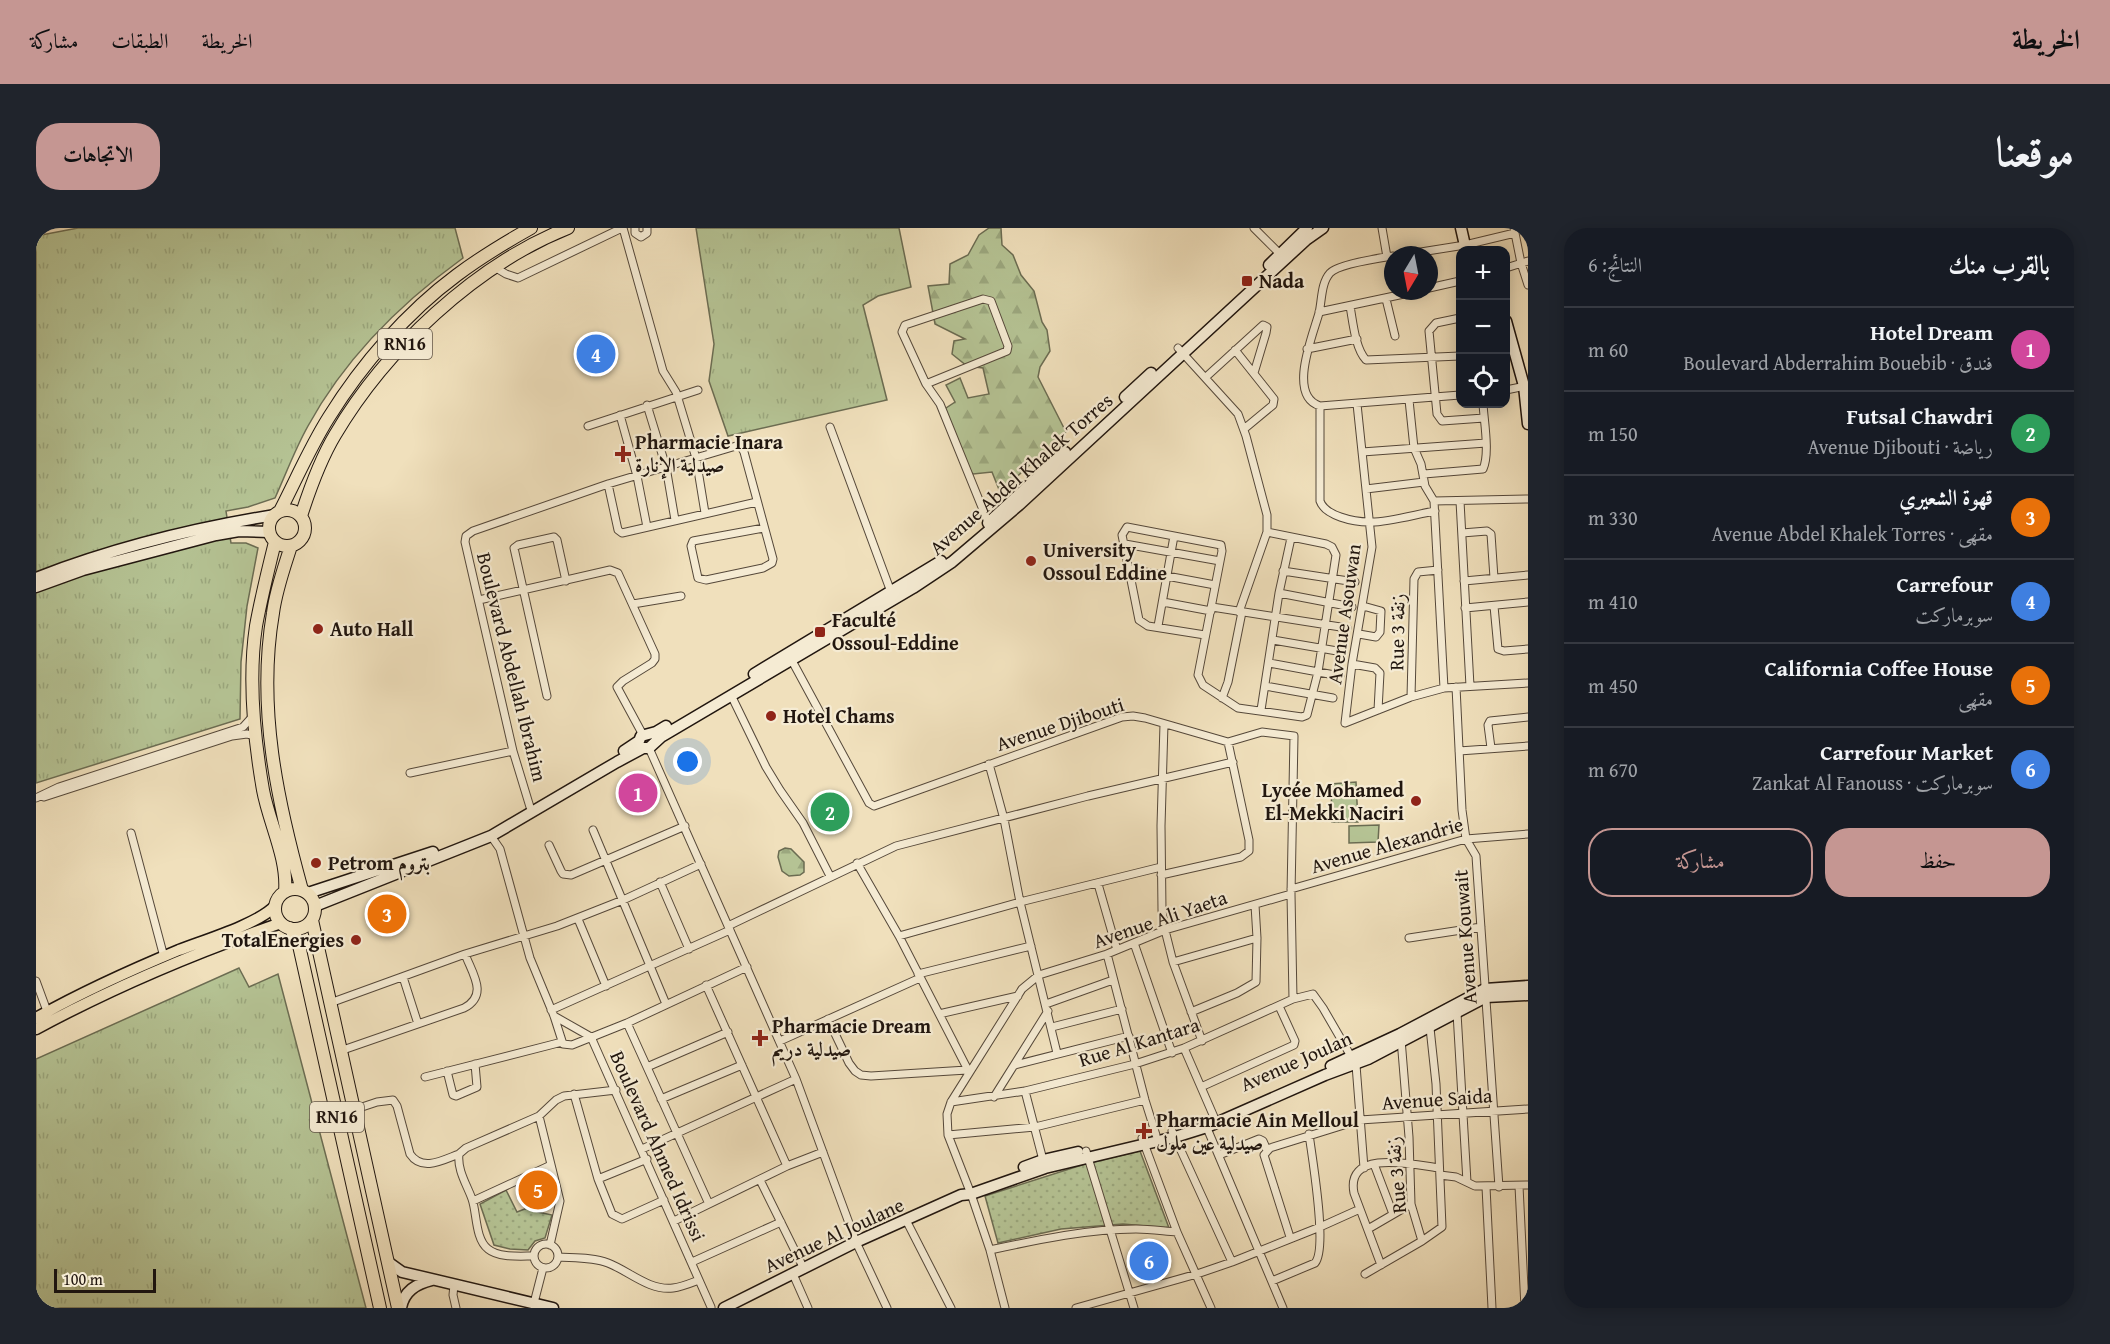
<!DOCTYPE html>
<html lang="ar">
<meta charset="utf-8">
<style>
:root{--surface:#171b24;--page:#20242c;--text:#f1f3f6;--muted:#9ea1a6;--line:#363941;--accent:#c59692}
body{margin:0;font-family:"Gentium Book Plus",Amiri,serif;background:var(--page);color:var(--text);direction:rtl}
.controls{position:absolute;right:18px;top:18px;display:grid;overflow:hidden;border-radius:12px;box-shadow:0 3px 15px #0003}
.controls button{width:54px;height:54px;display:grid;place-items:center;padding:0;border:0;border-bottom:2px solid var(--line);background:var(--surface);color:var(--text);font:30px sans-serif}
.compass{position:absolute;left:1348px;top:18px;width:54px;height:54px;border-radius:50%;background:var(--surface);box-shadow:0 3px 15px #0003;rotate:190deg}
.scale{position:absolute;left:18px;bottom:15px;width:102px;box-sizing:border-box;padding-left:6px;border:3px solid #21160f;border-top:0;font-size:16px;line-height:21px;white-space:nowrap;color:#21160f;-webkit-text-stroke:4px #f5ebd3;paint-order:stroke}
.you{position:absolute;left:652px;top:534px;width:21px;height:21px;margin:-15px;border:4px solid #fff;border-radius:50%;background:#1a73e8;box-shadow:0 0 0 9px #1a73e833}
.badge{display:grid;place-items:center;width:39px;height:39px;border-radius:50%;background:var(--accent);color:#fff;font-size:20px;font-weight:700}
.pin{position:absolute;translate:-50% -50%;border:3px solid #fff;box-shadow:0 2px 6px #0006}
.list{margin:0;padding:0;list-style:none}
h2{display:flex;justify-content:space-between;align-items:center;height:78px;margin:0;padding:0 24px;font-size:26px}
h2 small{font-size:20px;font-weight:400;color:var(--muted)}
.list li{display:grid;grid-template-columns:39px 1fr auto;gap:18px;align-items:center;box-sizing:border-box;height:84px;padding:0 24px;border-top:2px solid var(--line)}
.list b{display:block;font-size:22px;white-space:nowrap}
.list p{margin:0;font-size:20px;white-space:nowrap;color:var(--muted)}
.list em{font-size:20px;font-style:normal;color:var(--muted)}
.actions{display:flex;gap:12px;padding:18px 24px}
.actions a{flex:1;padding:14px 0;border:2px solid var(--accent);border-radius:24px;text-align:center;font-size:21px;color:var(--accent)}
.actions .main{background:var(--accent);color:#111}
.icon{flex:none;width:33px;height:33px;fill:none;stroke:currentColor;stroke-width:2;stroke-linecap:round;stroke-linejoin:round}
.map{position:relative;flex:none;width:1492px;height:1080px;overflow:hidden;direction:ltr;border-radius:24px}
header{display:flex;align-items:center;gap:36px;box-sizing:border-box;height:84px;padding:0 30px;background:var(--accent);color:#111}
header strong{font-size:28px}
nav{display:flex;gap:33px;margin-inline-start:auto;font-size:21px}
.intro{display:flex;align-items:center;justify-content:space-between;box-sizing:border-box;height:144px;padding:0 36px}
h1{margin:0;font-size:42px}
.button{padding:15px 27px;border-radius:24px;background:var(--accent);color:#111;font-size:21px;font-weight:700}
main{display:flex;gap:36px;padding:0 36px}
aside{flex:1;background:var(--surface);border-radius:24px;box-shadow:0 3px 15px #0003}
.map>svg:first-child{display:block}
.grass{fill:url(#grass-tufts);stroke:#6b6c52;stroke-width:1.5}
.forest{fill:url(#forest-firs);stroke:#6b6c52;stroke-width:1.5}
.park{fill:url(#park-dots);stroke:#6b6c52;stroke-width:1.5}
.pitch{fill:#b5c394;stroke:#6b6c52;stroke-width:1.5}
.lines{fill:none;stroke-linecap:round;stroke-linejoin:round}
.street-casing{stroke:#55483a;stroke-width:9}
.secondary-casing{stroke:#21160f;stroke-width:13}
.primary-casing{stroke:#21160f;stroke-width:13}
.highway-casing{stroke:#21160f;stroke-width:14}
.street{stroke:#f5ebd3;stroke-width:7}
.secondary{stroke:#f5ebd3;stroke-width:10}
.primary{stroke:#f0e0bc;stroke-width:10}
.highway{stroke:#f0e0bc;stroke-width:12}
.poi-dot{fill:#8f2418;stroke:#f5ebd3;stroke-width:2}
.labels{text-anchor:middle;stroke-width:4.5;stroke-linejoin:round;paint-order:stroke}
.shield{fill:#f5ebd3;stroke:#61564a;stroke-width:1.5}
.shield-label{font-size:18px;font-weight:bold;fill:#21160f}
.poi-label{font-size:20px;font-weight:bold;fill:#21160f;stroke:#f5ebd3;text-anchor:start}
.street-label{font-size:20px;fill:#21160f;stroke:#f5ebd3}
</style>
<header>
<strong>الخريطة</strong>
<nav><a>الخريطة</a><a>الطبقات</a><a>مشاركة</a></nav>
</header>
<div class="intro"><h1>موقعنا</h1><a class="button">الاتجاهات</a></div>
<main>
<aside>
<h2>بالقرب منك<small>النتائج: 6</small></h2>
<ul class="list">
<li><span class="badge" style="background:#d1479c">1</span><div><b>Hotel Dream</b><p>فندق · Boulevard Abderrahim Bouebib</p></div><em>60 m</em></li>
<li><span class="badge" style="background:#2e9e5b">2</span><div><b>Futsal Chawdri</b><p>رياضة · Avenue Djibouti</p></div><em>150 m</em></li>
<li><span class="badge" style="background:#e8710a">3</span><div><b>قهوة الشعيري</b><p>مقهى · Avenue Abdel Khalek Torres</p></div><em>330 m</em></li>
<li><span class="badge" style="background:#3f7fe0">4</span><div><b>Carrefour</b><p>سوبرماركت</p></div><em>410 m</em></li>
<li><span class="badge" style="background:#e8710a">5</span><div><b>California Coffee House</b><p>مقهى</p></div><em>450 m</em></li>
<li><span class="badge" style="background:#3f7fe0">6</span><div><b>Carrefour Market</b><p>سوبرماركت · Zankat Al Fanouss</p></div><em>670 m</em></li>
</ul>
<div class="actions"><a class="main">حفظ</a><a>مشاركة</a></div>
</aside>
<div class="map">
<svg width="1492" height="1080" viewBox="0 0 1492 1080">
<defs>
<pattern id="grass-tufts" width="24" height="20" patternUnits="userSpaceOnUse" patternTransform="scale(1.5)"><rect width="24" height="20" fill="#b5c394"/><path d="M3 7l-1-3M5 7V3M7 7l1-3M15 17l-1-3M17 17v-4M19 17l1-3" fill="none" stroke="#9ba77e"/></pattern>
<pattern id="forest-firs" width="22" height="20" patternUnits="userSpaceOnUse" patternTransform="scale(1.5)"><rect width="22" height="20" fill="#b5c394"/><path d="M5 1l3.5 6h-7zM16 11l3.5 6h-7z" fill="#9ba77e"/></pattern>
<pattern id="park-dots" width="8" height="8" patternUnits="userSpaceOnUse" patternTransform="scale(1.5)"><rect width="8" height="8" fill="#b5c394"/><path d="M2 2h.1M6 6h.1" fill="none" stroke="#9ba77e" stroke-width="1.8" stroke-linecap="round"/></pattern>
</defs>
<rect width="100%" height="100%" fill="#f0e0bc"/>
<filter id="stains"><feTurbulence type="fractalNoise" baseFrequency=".00333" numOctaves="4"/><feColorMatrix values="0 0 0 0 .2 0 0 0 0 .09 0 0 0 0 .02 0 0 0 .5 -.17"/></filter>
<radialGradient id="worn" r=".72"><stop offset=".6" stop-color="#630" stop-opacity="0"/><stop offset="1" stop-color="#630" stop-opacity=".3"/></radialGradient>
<path class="grass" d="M42,0H419L427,30C365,75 309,130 272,198C259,221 250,246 239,270L212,279L190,283L195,315H210L222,320L211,378L205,434L204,491L0,555V8Z
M660,0H863L875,59L842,68L827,77L851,172L692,208L673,153L678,116Z
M203,740L213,759L242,746L330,1080H0V831Z"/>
<path class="forest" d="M953,0H965L966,17L977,27L985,47L998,63L1006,94L1011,102L1014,123L1004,139L1002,149L1030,204L964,264L956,244L937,246L929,238L907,182L919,174L910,157L924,150L932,170L953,166L947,140L931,138L916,126L918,113L929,111L899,96L892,58L913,56L914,36L932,27L943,7Z
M749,620L755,621L768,634V644L764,647L753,648L746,643L742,629L743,623Z"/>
<path class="park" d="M1104,923L1133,1000L1087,996L1025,1001L962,1015L949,968L1049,936Z
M470,962L481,984L499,977L502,984L516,987L509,1010L499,1013L492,1022L474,1021L458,1017L444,976Z"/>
<path class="pitch" d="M1320,554L1322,594H1296L1295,556Z
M1343,597L1342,614L1313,615V598Z"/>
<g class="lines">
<g class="street-casing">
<path id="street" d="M587,0L627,143L640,164L660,230L669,285
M599,0V5L605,9L611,5V0
M1218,0L1244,26
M1346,0L1351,29
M1478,0L1485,35L1492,57
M1366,27L1429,17L1479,5
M1357,28C1344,30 1302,36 1294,45C1285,55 1286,72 1283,85C1277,107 1251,168 1284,178L1424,167
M460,40L470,46L482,50L586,0
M1470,40L1492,33
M1393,60L1424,53
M1350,71L1359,108
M1314,78C1317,94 1319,120 1330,132L1424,128
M1283,84L1382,63
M1424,90L1400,95L1393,103L1401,186L1406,193L1448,190
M1142,120L1202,186L1210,208L1231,287V304L1203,384
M1271,121L1321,111
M1199,122L1238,171L1237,177L1208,201
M1170,149L1227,97L1231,99L1230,105L1218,145
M890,156L971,123L972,118L955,73L947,71L869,97L866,104L890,156L904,176L952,294
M1470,162L1490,158
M1373,172L1378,220L1385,236L1389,258L1398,273L1408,460
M1321,176L1336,319L1316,436L1309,495L1375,469L1408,460L1492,455
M611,177L630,239L639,292
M1284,178V273C1289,288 1318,294 1333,294C1350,295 1381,286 1399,283
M584,187L601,248L611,299
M552,198L662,162
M794,199L855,364
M1326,224L1450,215
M1388,246L1447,241C1454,226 1448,193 1447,176
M572,256L582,302L586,305L721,274
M1330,261L1388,254
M1398,273L1492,271
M1424,273L1434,458
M1426,305L1451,303L1455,306L1458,350
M1089,316L1184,333
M1093,341L1179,357
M1247,343L1319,354
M1428,353L1492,347
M1243,365L1316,379
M443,372L574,342L582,345L619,426V431L616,435L587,453L581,459L607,507
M1127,374L1175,383
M597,376L645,368
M1458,378L1462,421L1468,423L1492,421
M1176,379L1311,400
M1429,380L1492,374
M1122,398L1138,308
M1323,406L1340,409L1344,404L1345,383L1327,378
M1169,407L1112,398L1103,392L1086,307L1091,299L1185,317L1186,323L1162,447L1167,457L1202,480L1266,489L1271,487L1282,444L1300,327L1296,319L1290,316L1231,304
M1237,412L1307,424
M754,429L833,575L838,578L1086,489L1097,488L1109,490L1192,514L1226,504L1258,508L1255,666L1257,771
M1233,435L1304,448
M1316,436L1339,440L1344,445L1342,482
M1229,458L1297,470
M1420,459L1426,582L1430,611L1440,628L1441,643L1463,959
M695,467L730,539L744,562L767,595L794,648
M511,468L478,320L482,317L518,309L521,312L530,353
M1375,469L1378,351L1382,344L1402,342
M1186,470L1192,454L1206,384
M1225,482L1243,365L1255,310
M1128,496L1125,598L1126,682L1129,702L1137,734L1166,813
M613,520L760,851L820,1014L851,1080
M1455,520L1452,497L1454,493L1492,489
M1423,523L1492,518
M953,536L968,591L984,674L1021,825
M374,545L477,523
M8,569L196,508L211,506L220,508
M0,570L23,559L207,499L217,488
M494,579L477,523L429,314L430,308L437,303L572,256L700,218L705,219L708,224L737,331L736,335L727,340L670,352L662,350L655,318L657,313L728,300
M557,602L630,776
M95,605L128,729
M455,608L464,621L494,730L518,788L527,816L536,817L591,795L711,739
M513,617L525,643L527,646L535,647L649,598
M821,635L863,708L933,844
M1125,647L1205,629L1213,623V612L1192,514
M624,654L653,721
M1062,656L1081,722
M1255,661L1430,611L1492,606
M542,691L570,758
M692,698L860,618L1052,568L1197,534
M863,708L984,674L1125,639
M1373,710L1445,699
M1098,715L1136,825
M1071,726L1109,872L1120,907
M1137,734L1221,710
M882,746L995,718
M367,749L382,796
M0,753L11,783
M670,757L751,938
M294,775L429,726L521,698L587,672L665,636
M1010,776L1077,752
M515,782L694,702
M1155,784L1201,765L1220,754L1221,710L1219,677
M1421,785L1431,954
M903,786L982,768
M518,788L555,809L675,1079
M792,791L813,835L819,843L825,847L835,848L931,842
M591,795L673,976
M1016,799L1086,781
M1365,811L1373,909L1375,976L1386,1013
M744,813L884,750
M1148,820L1178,889
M304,823L428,780C453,767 436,745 429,726
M979,837L1093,808
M611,839L692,804
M411,843L417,867L420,868L441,859L439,836
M389,849L526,814
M1165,859L1258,817L1259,813L1243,778
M989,863L1008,936
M538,866L562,951L576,986L586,991L628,972
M958,869L1012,783
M625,871L706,837
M915,874L989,863L1099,836L1148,820L1257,771L1277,766L1287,780L1320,837L1328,940
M317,882L341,874L357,872L361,878L374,926C386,944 407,932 423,926
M503,888L524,973L514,1017
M1168,893L1247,1080
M1136,903L1196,1034
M912,907L999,899L1109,872
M1106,910L1141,1004L1175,1080
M606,921L760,851
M1050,923L1098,1080
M1183,927L1223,911L1227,913L1231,922
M1338,936L1357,986
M1404,947L1420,949L1439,958L1492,957
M562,951L611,931
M724,952L768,1041
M1483,958L1489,1080
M1450,959L1456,1080
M437,973L515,937
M870,992L915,1080
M638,993L751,938L787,924
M1332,1001L1375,976
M1254,1009L1228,927L1234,920L1324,892L1492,881
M498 1028a12 12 0 1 1 24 0a12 12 0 1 1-24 0Z
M954,1022C1001,1012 1051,1001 1100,1001C1114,1001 1127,1003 1141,1004
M498,1028C484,1028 463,1030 452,1021C439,1011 441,985 436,971C431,957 421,942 423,926L430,920L503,888L520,872L528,868L580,862
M522,1029C538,1030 557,1029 572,1035C593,1043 613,1063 637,1060C646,1059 655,1055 663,1052
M656,1034L745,994
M1345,1037L1318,965C1309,920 1380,937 1403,940
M757,1046L772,1080
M1329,1046L1386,1013L1406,999L1400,856L1394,800
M1236,1053L1279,1035C1292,1020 1276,929 1273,906
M418,1057L417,1067L420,1080
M498,1075L507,1040
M969,1080L954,1022L935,966L912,907L911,886L915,874L986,761L1003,747L1071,726L1129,702L1255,666
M1040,1080L1161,1046L1196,1034L1284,999L1324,981"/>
</g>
<g class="secondary-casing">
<path id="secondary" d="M1425,0L1430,22
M1233,37L1271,0
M1470,93L1488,158L1492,196
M1089,169L1115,145
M952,295L1029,224
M0,350C77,320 158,300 239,287
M0,359L47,342L180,307L203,303L233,304
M718,446L905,333
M588,523L603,513L605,508L620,504L630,498
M272,665L397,624
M279,678L455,608L581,534L607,520H613L625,509L877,360L916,334L983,277L1270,12L1287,0
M1295,838L1364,806L1449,761L1492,758
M988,939L1007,932L1042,924
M352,1034L366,1044L517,1080
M365,1080C368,1063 380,1056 396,1052
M688,1080L820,1014L925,967L935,966L1009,940L1139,909L1171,899L1289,847L1332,831L1450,769L1492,767"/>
</g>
<g class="primary-casing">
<path id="primary" d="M0,790C46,764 95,742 143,722C169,712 222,696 239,678
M0,801C78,759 161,724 245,695"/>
</g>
<g class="highway-casing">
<path id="highway" d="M233 300a18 18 0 1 1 36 0a18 18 0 1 1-36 0Z
M244,283C260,252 274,219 293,189C326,136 371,84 421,47C445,29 470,14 495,0
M265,288C274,260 284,232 299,207C349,122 439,37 532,0
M239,314C232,342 225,370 220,398C212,451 218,510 227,562C233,595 252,630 249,664
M255,318C248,340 240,362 237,385C221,479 241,572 266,662
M239 681a20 20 0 1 1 40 0a20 20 0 1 1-40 0Z
M276,692L362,1080
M254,700L262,713L344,1080"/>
</g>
<use href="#street" class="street"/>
<use href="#secondary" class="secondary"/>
<use href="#primary" class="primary"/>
<use href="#highway" class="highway"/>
</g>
<g class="poi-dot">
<rect x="1205" y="47" width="12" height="12" rx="3"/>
<path d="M584 217h6v6h6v6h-6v6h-6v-6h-6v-6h6z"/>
<circle cx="995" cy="333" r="6"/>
<circle cx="282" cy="401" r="6"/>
<rect x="778" y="398" width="12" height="12" rx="3"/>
<circle cx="735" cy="488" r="6"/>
<circle cx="1380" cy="573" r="6"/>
<circle cx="280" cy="635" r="6"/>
<circle cx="320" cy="712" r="6"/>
<path d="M721 801h6v6h6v6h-6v6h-6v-6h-6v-6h6z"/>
<path d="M1105 894h6v6h6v6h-6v6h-6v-6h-6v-6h6z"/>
</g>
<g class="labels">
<g class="shield">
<rect x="342" y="101" width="54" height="30" rx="4.5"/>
<rect x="274" y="874" width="54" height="30" rx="4.5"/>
</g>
<g class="shield-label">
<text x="369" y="122">RN16</text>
<text x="301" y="895">RN16</text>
</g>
<g class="poi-label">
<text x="1223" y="60">Nada</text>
<text x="599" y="221">Pharmacie Inara<tspan x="599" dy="23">صيدلية الإنارة</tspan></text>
<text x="1007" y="329">University<tspan x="1007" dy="23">Ossoul Eddine</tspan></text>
<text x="796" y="399">Faculté<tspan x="796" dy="23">Ossoul-Eddine</tspan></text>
<text x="294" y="408">Auto Hall</text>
<text x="747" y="495">Hotel Chams</text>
<text x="1368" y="569" text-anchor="end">Lycée Mohamed<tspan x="1368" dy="23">El-Mekki Naciri</tspan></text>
<text x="292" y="642">Petrom بتروم</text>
<text x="308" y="719" text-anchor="end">TotalEnergies</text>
<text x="736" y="805">Pharmacie Dream<tspan x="736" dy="23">صيدلية دريم</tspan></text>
<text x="1120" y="899">Pharmacie Ain Melloul<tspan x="1120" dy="23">صيدلية عين ملول</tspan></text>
</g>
<g class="street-label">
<text transform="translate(985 246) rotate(-41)" y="7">Avenue Abdel Khalek Torres</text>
<text transform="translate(1308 386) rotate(-82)" y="7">Avenue Asouwan</text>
<text transform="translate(1361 404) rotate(-89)" y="7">Rue 3 زنقة</text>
<text transform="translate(476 439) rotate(76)" y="7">Boulevard Abdellah Ibrahim</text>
<text transform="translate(1024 496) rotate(-18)" y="7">Avenue Djibouti</text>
<text transform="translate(1351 617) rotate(-16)" y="7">Avenue Alexandrie</text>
<text transform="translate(1124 691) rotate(-19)" y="7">Avenue Ali Yaeta</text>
<text transform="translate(1429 709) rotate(-94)" y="7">Avenue Kouwait</text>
<text transform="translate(1103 814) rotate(-17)" y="7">Rue Al Kantara</text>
<text transform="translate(1260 833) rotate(-24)" y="7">Avenue Joulan</text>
<text transform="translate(1401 871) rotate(-4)" y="7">Avenue Saida</text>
<text transform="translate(622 918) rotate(66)" y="7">Boulevard Ahmed Idrissi</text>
<text transform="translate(1360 947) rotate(-95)" y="7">Rue 3 زنقة</text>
<text transform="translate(798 1007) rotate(-25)" y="7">Avenue Al Joulane</text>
</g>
</g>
<rect width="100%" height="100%" filter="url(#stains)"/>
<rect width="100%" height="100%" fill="url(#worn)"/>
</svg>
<div class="controls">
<button>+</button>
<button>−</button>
<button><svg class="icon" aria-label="locate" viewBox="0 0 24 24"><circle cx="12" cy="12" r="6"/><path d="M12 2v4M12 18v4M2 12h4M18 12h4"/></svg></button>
</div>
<svg class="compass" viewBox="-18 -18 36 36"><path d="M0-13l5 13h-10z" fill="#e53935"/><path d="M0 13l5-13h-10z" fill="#9ea1a6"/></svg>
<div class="scale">100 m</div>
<div class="you"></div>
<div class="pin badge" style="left:602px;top:565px;background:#d1479c">1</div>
<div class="pin badge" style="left:794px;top:584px;background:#2e9e5b">2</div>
<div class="pin badge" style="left:351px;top:686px;background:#e8710a">3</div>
<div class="pin badge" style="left:560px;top:126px;background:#3f7fe0">4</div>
<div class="pin badge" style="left:502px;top:962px;background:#e8710a">5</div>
<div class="pin badge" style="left:1113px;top:1033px;background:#3f7fe0">6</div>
</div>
</main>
